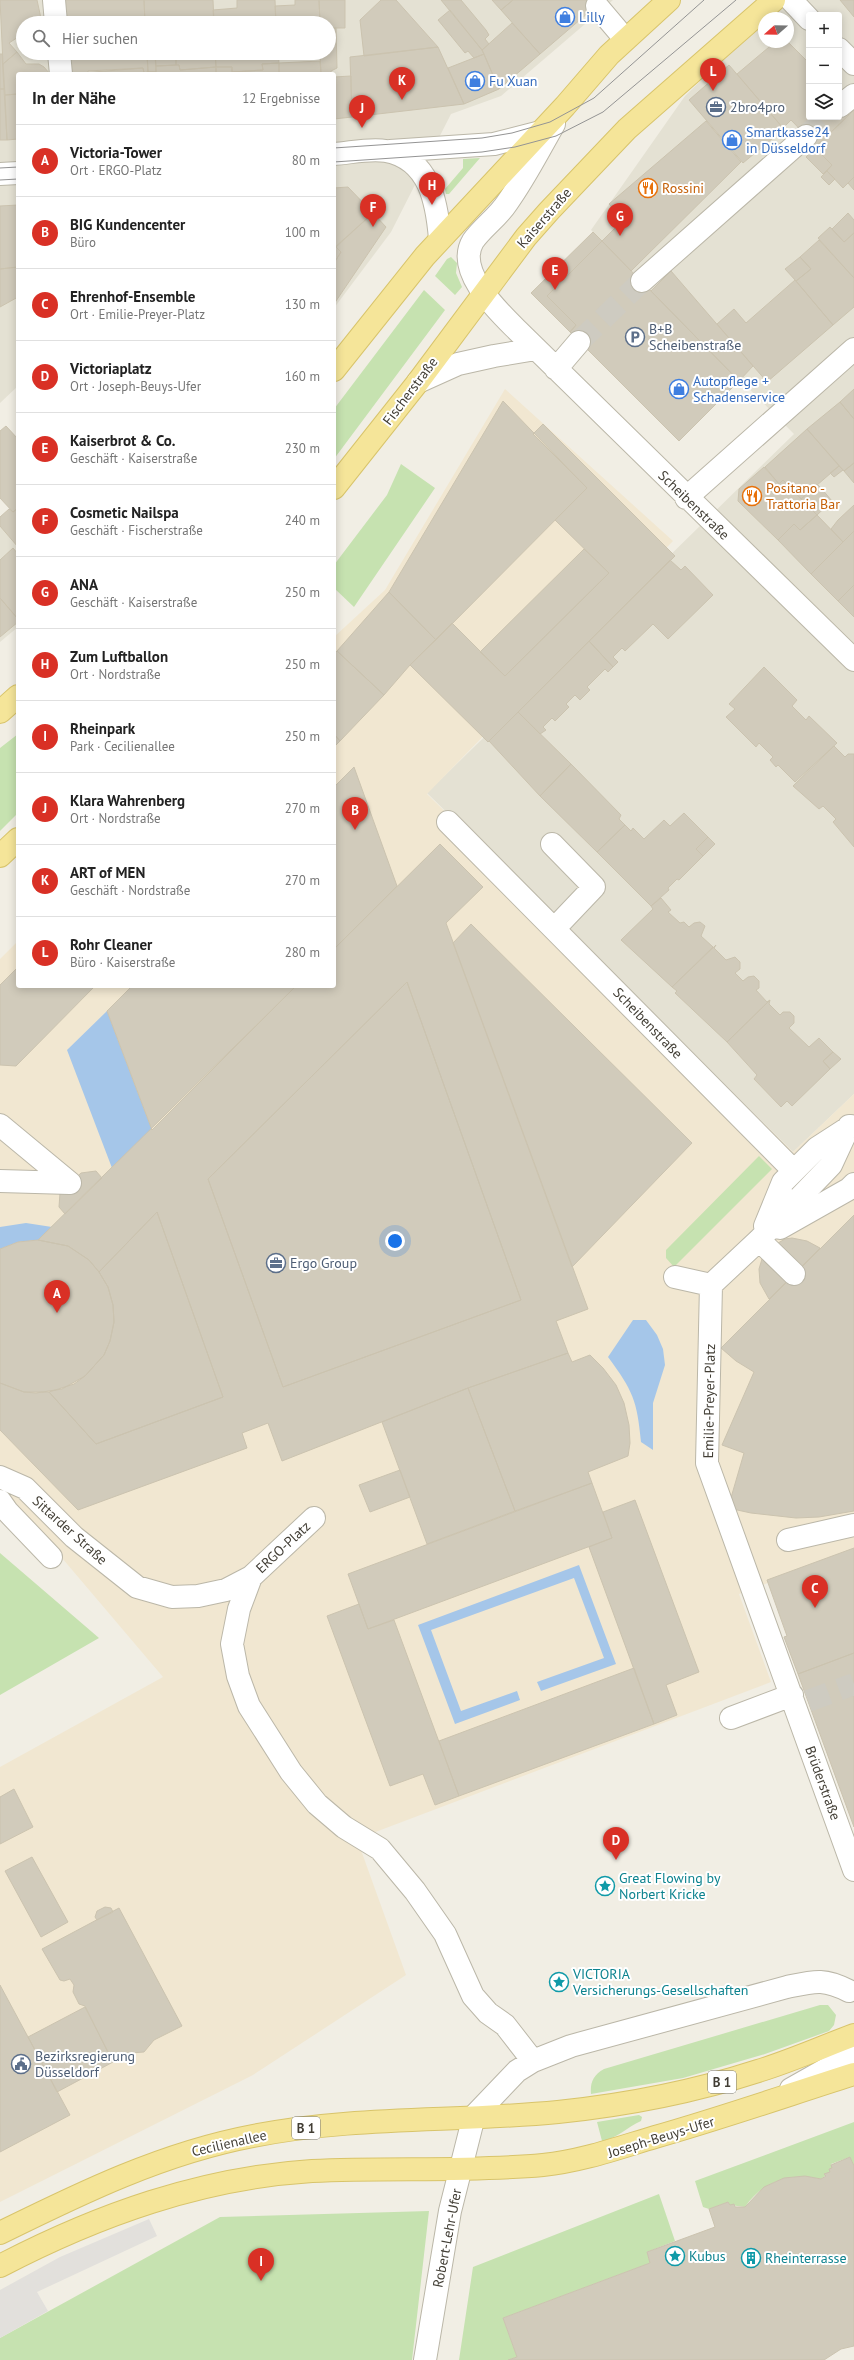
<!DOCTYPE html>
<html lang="de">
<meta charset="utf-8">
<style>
:root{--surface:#fff;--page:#f6f6f6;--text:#222;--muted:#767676;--line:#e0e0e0;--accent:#d93025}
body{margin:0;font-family:"PT Sans",sans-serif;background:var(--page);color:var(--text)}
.controls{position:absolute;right:12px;top:12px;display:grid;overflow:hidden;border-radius:4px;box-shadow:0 2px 10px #0003}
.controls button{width:36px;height:36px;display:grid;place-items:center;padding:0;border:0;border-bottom:1px solid var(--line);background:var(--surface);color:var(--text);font:20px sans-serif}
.compass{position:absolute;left:758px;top:12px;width:36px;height:36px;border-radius:50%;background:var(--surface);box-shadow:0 2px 10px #0003;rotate:250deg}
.you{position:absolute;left:395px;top:1241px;width:14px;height:14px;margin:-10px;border:3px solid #fff;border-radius:50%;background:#1a73e8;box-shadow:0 0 0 6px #1a73e833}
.badge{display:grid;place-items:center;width:26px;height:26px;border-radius:50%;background:var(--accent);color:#fff;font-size:13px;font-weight:700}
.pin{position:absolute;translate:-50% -33px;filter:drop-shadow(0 1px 2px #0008)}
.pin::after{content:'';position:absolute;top:21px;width:14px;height:12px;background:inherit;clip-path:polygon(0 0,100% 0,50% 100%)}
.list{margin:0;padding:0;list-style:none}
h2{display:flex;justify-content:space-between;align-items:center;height:52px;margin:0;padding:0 16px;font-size:17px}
h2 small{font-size:13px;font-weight:400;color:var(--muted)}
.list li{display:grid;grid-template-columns:26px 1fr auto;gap:12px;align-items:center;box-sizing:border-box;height:72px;padding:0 16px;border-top:1px solid var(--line)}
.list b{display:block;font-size:15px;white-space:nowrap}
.list p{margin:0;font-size:13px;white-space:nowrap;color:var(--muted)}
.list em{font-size:13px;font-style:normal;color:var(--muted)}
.icon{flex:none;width:22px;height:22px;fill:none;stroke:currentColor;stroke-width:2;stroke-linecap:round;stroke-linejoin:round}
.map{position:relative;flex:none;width:854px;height:2360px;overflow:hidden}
.search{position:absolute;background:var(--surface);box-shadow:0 2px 10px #0003;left:16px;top:16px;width:320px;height:44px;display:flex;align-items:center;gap:10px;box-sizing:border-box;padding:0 14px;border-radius:22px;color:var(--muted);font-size:15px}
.panel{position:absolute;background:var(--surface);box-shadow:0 2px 10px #0003;left:16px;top:72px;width:320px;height:916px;border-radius:4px}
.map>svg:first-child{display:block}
.residential{fill:#e4e1d3;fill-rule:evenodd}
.commercial{fill:#f1e7d1}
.green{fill:#c6e2b0}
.parking{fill:#e2e0dc}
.water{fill:#a5c6e9}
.building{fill:#d1cbbb;stroke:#cbc3af;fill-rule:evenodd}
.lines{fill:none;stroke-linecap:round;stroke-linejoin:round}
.minor-tunnel{stroke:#cecbc1;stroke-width:22;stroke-dasharray:22 11;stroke-linecap:butt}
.minor-casing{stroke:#bbb7a8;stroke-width:24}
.major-casing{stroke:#d8c46b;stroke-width:24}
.minor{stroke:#fff;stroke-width:22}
.major{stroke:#f5e599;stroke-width:22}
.tram{stroke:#949494;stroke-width:1}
.labels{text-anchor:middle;stroke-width:4;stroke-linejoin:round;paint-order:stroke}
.shield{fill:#fff;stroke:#7b7872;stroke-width:1}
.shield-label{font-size:13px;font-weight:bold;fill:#423e35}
.shop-label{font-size:14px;fill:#366cbe;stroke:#fff;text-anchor:start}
.service-label{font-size:14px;fill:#4e5e75;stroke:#fff;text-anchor:start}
.food-label{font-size:14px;fill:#c56008;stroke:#fff;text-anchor:start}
.street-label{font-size:14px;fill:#423e35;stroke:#fff}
.culture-label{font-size:14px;fill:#0d838f;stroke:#fff;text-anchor:start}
</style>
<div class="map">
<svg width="854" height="2360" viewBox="0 0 854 2360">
<rect width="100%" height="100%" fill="#f1eee4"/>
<path class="residential" d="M0,0H613L501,96L451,114L391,232L334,308V74H18V386L0,403ZM23,23H329V53H23Z
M783,0H854V1094L793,1152L427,793L794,434L591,230L685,96L764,19V42H788V18H765ZM809,15H839V117H809Z
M0,525L18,546V627L0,642Z"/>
<path class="commercial" d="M505,389L673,541L427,794L793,1152L854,1094V1550L739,1594L771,1682L357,1839L406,1975L253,2075L0,2202V1767L163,1677L0,1485V959L18,941V986H334V637L385,590Z"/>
<path class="green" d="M480,158L449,194H446L445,189L463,168V159Z
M451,257L457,263L456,273L462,287L455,295L435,276L447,259Z
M424,290L445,310L334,459V409Z
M401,464L435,488L354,607L334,588V565L387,495Z
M18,734V813L0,831V748Z
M759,1156L772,1169L674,1267L666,1258V1250Z
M0,1553L99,1638L0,1695Z
M820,2005H828L836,2015L834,2025L829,2031L765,2054L683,2078L591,2094C590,2083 593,2075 604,2069Z
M639,2115L642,2117L641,2121C627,2127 618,2138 602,2141L597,2122Z
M854,2122V2166L850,2157L831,2164L832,2168L829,2169L830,2172L821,2179C790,2173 764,2180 745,2207L730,2205L728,2202L709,2209L703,2207L695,2181Z
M659,2194L675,2241L647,2252L650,2263L503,2318L517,2357L508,2360H459L473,2267Z
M429,2211L412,2360H0V2338L220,2217Z"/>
<path class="parking" d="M149,2219L157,2236L37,2292L48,2311L0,2338V2290L60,2257Z"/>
<path class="water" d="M107,1011L152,1130L112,1168L67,1050Z
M26,1223L52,1227L38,1240L18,1242L0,1249V1227Z
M633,1320H646L657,1335L663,1349L665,1365L653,1403V1450L641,1442C637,1400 633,1391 608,1357Z
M579,1565L616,1664L541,1691L537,1682L604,1658L574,1578L431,1630L461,1711L517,1691L520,1700L455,1724L418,1625Z"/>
<path class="building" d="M0,0H37L42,23H23V34L9,43L17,52L3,64Z
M63,0H144L145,23H65Z
M144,0H213L214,23H145Z
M237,0H275L276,23H214L213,10L237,8Z
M295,0H319L320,23H276L275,6L295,5Z
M319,0H345V28H329V23H320Z
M381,0H396L438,47L364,56L360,20Z
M441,0H461L486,30L489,35L485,39L489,44L482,50Z
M492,0H513L501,10Z
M513,0H601L602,1L540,54L501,10Z
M840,0H854V17Z
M450,10L482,50L484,54L474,58L468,51L465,53L438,20Z
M512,23L540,54L499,89L482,50Z
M329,28H336L337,68L331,71V74H321L320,53H329Z
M775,42H788L809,63V117H839V105L849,115L816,146L791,120L783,128L737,74Z
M438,47L464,104L352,117L350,57Z
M17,52L26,64H39L44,67L50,74H18V94L5,95L3,64Z
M67,53H147L148,72L144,73L143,68L68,74Z
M147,53H155L156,72H148Z
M155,53H176V65L156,66Z
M176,53H215L216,67L180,70L179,65H176Z
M215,53H278L279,63L262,64L263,70L232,72V67H216Z
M0,54H2L4,89H0Z
M484,54L499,89L464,104L448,68Z
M320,61L321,74H279V63Z
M279,63V74H216V67H232V72L263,70L262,64Z
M179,65L180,70L216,67V74H148V72H156V66Z
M729,65L783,128H785L743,163L689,100Z
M143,68L144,73L148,72V74H88V71Z
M351,76L352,117L334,119V77Z
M0,89H4L7,140H0Z
M18,94V139L7,140L5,95Z
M854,110V177L843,188L827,171L832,165L815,148Z
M706,121L741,162L631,271L602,241L623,220L609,204Z
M815,148L832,165L823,174L806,157Z
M827,171L835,179L829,185L821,177Z
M854,177V190L848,183Z
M348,187L373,213L334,248V188Z
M18,205V267L0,269V206Z
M373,213L386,227L334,304V263L341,252L336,247Z
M848,213L854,220V233L844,242L832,229Z
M830,227L844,242L854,233V278L818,238Z
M593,232L602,241L547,296L576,325L570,332L531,293Z
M819,240L854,278V307L833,325L796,281L811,269L800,257Z
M602,241L739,381L679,441L570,332L576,325L547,296Z
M336,247L341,252L334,263V248Z
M800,257L811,269L796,281L785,269Z
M18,267V297L0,307V269Z
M671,271L753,366L739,381L651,291Z
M795,280L833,325L767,382L717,324L734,309L746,323Z
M854,389V419L840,402Z
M503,401L587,488L436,640L389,592Z
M840,402L854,419V463L844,471L807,429Z
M543,424L675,556L488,742L410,665L452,623L505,676L609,573L555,520L587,488L533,434Z
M6,426L18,439V508L13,512L0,498V431Z
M807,429L839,466L801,499L783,480L779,484L765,467Z
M854,463V483L844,471Z
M839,466L843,470L834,477L830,473Z
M764,467L779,484L783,480L817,515L800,530L794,524L778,540L738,501L739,489Z
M817,484L821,488L819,490L813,488Z
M813,488L819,490L821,488L832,501L817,515L801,499Z
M854,505V531L843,542L831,529L838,520Z
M18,508V547L0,526V517L9,509L13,512Z
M817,515L843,542L811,574L778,540L794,524L800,530Z
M854,531V585L838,601L811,574Z
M13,548L18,554V619L0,598V560Z
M584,549L609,573L505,676L480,652Z
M670,560L681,570L685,566L713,595L668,639L653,624L625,651L622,648L613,657L618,662L613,667L589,641Z
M854,585V617L838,601Z
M389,592L436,640L410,665L384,695L337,651Z
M0,598L18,619V622L0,637Z
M589,641L613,667L608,672L605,669L587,687L590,690L580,700L575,695L566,704L569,707L555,721L552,718L543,727L546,730L540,734L518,712Z
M337,651L384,695L340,741L334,734V654Z
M764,667L797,700L792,706L806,720L809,716L837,743L795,782L778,765L776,767L770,760L773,757L759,743L756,747L726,717L735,709L729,704Z
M518,712L571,764L540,796L489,741Z
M334,734L340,741L334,747Z
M834,746L845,757L848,754H854V847L833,822L836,819L823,806L819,809L793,786Z
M571,764L621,815L619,819L625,825L597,852L540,796Z
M354,767L397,886L334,949V787Z
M684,813L708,837L696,849L703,856L679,880L677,879L668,888L669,890L651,906L597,852L625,825L631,831L633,828L644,839L664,820L670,826Z
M708,837L715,844L703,856L696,849Z
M440,844L483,887L446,923L588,1309L556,1321L568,1353L468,1388L282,1461L268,1423L242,1433L247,1448L78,1510L0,1430V1383L24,1392H49L96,1444L223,1397L157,1212L99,1272L89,1260L68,1246L38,1240L296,986H334V949ZM407,982L521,1300L283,1387L208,1179Z
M661,898L671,910L668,912L680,923L684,922L689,927L694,923L700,922L705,926L701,936L713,947L672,987L621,940L653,909L651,906Z
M471,924L692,1143L572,1267L453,943Z
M716,945L714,948L726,960L735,957L740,962V969L735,973L743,981L748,977L754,976L759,981V988L756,990L767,1002L770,1000L727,1042L675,993L677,991L672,987Z
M18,967V986H95L16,1066L0,1065V985Z
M407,982L521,1300L283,1387L208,1179Z
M132,986H296L152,1130L107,1011Z
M770,1000L769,1004L780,1015L783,1012H790L794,1016V1023L789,1028L809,1047L819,1038L833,1052L823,1061L830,1069L792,1106L787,1101L781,1107L754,1079L757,1075L727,1042Z
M833,1052L841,1059L830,1069L823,1061Z
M96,1171L102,1178L65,1214L59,1207L60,1193L81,1173Z
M157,1212L223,1397L96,1444L49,1392L74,1384L85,1376L104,1355L110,1341L114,1322L113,1305L108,1287L99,1272Z
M854,1215V1511L819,1517L796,1518L751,1513L728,1508L744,1453L722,1445L754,1372L736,1361L721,1348Z
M792,1238L807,1241L820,1248L769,1299L760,1283L759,1269L762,1259L771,1247L785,1239Z
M38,1240L68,1246L89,1260L99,1272L108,1287L113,1305L114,1322L110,1341L104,1355L85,1376L62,1389L36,1393L24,1392L0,1383V1249L18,1242Z
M568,1353L572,1362L590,1355L603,1368L616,1385L624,1403L629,1425L630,1443L628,1456L588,1472L592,1483L515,1511L468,1388Z
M468,1388L515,1511L427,1544L382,1422Z
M400,1470L410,1497L370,1512L359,1485Z
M592,1483L612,1538L368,1629L348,1574Z
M635,1500L699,1672L666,1685L677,1715L654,1724L589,1547L612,1538L603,1512Z
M854,1548V1653L798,1674L784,1637L787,1636L767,1580Z
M359,1604L368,1629L394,1620L459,1796L435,1805L423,1774L390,1786L327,1616Z
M854,1653V1827L798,1674Z
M634,1668L654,1724L459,1796L439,1741Z
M14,1789L33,1827L0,1844V1797Z
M32,1857L68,1922L41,1937L5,1871Z
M105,1907L111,1908L113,1912L97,1920L95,1917L97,1911Z
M119,1908L182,2026L154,2040L144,2052L130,2053L113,2062L85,2006L79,2004L73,1992L74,1985L70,1979L64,1981L60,1980L42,1949Z
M0,1985L70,2115L0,2152Z
M85,2007L113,2062L57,2092L28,2037Z
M850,2157L854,2166V2346L841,2349L824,2360H508L517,2357L503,2318L650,2263L647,2252L715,2227L709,2209L728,2202L730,2205L734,2204L735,2207H745L764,2187L784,2178L805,2176L821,2179L826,2176L824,2174L830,2172L829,2169L832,2168L831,2165Z"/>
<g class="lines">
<path class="minor-tunnel" d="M806,136L827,117
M579,342L642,281
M808,1701L854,1684"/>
<g class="minor-casing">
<path id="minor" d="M54,0L56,23
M791,0L809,19
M597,6L625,39
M839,49L854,64
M59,53L61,74
M840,106L854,95
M554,124C539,150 525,178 507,203C498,217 483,227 473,241C455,271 498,311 517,330L854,660
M390,151L494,144L541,132
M334,154C350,153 370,148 386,151C430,159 437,203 440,239
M0,174L18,173
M642,281L806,136
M556,369L579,342
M418,382L458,364L494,356L536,349
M686,498L854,349
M448,822L794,1171L817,1148L851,1126
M552,844L594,887L555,928
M0,1125L70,1183
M849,1126L831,1165L759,1240L711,1285L707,1463L854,1870
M0,1181L70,1183
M765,1226L783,1182L794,1171
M780,1228L849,1189L854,1184
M759,1240L794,1274
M675,1277L711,1285
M0,1477L25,1488L74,1537L137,1587L172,1597L198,1596L226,1590L251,1577L314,1518
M0,1501L7,1511L51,1557
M788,1540L854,1525
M251,1577L239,1609L232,1644L238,1676L249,1706L291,1772L317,1804L344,1827L380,1849L415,1891L445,1934L473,1996L488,2013L505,2025L533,2061
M731,1718L792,1695
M791,2089L846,2058L854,2045
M425,2360L450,2211L474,2116L517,2071L533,2061L571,2046L787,1987C815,1981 824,1978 849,1991"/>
</g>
<g class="major-casing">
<path id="major" d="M334,370L425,256L565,106L609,55L669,0
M334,488L418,382L526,237L549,211L627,129L774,0
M0,712L18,696
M0,856L18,839
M0,2233C81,2193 163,2153 253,2136C353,2116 457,2122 558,2112C626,2105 693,2092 758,2071C791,2061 822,2047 854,2035
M0,2266C98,2215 201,2178 312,2171C389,2167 467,2172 543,2165C582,2161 618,2148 655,2137C722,2118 788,2095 854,2074"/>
</g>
<use href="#minor" class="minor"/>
<use href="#major" class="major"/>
<path class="tram" d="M334,148L482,138L512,133L550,122L594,98L704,0
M334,162L482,152L515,147L556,136L603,112L736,0
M0,168L18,167
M0,180L18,179"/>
</g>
<defs>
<g id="shop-ring" transform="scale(1)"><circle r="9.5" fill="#fff" stroke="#3f7fe0" stroke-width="1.5"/><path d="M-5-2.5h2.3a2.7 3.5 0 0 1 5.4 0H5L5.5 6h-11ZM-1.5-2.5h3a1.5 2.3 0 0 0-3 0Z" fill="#3f7fe0"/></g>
<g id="office-ring" transform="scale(1)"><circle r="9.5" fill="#fff" stroke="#5c6f8a" stroke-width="1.5"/><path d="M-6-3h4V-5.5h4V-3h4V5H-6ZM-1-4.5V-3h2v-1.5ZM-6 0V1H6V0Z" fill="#5c6f8a"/></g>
<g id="restaurant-ring" transform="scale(1)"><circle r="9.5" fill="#fff" stroke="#e8710a" stroke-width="1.5"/><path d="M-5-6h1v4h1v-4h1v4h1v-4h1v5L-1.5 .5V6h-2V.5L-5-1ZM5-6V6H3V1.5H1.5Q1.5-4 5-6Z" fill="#e8710a"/></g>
<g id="parking-ring" transform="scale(1)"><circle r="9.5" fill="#fff" stroke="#5c6f8a" stroke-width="1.5"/><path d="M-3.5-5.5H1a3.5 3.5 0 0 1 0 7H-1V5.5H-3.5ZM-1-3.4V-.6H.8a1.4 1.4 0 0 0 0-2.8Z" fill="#5c6f8a"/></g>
<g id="sight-ring" transform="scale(1)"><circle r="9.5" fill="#fff" stroke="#0f9aa8" stroke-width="1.5"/><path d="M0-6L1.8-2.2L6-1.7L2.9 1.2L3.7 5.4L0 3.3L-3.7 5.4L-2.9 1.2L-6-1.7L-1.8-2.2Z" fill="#0f9aa8"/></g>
<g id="civic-ring" transform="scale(1)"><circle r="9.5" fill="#fff" stroke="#5c6f8a" stroke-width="1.5"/><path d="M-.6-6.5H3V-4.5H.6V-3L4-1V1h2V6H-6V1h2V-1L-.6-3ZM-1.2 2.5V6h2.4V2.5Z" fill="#5c6f8a"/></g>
<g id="building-ring" transform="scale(1)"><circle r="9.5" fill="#fff" stroke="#0f9aa8" stroke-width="1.5"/><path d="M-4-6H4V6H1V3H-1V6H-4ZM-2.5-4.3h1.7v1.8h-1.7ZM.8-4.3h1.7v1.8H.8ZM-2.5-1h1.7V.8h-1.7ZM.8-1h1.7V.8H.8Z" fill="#0f9aa8"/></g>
</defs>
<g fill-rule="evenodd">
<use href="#shop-ring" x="565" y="17"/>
<use href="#shop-ring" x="475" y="81"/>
<use href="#office-ring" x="716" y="107"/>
<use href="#shop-ring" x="732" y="140"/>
<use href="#restaurant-ring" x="648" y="188"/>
<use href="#parking-ring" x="635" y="337"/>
<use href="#shop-ring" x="679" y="389"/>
<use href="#restaurant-ring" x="752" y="496"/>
<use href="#office-ring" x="276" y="1263"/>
<use href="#sight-ring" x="605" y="1886"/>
<use href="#sight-ring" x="559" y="1982"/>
<use href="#civic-ring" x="21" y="2064"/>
<use href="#sight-ring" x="675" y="2256"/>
<use href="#building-ring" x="751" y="2258"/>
</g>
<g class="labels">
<g class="shield">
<rect x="708" y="2071" width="28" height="22" rx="3"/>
<rect x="292" y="2117" width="28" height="22" rx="3"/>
</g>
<g class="shield-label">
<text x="722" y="2087">B 1</text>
<text x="306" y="2133">B 1</text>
</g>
<g class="shop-label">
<text x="579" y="22">Lilly</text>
<text x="489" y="86">Fu Xuan</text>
<text x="746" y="137">Smartkasse24<tspan x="746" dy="16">in Düsseldorf</tspan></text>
<text x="693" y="386">Autopflege +<tspan x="693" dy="16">Schadenservice</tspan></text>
</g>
<g class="service-label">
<text x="730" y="112">2bro4pro</text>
<text x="649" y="334">B+B<tspan x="649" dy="16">Scheibenstraße</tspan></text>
<text x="290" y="1268">Ergo Group</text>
<text x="35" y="2061">Bezirksregierung<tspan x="35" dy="16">Düsseldorf</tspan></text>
</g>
<g class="food-label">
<text x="662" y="193">Rossini</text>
<text x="766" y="493">Positano -<tspan x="766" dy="16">Trattoria Bar</tspan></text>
</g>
<g class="street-label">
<text transform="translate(544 218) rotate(-49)" y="5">Kaiserstraße</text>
<text transform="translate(410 391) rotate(-53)" y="5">Fischerstraße</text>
<text transform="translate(694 505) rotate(44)" y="5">Scheibenstraße</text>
<text transform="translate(648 1023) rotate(46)" y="5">Scheibenstraße</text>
<text transform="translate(709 1401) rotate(-89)" y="5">Emilie-Preyer-Platz</text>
<text transform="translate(70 1530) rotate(42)" y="5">Sittarder Straße</text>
<text transform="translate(283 1547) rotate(-43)" y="5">ERGO-Platz</text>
<text transform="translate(823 1783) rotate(70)" y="5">Brüderstraße</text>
<text transform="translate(661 2137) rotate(-17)" y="5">Joseph-Beuys-Ufer</text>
<text transform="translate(229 2143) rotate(-13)" y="5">Cecilienallee</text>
<text transform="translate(447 2238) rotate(-79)" y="5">Robert-Lehr-Ufer</text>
</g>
<g class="culture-label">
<text x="619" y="1883">Great Flowing by<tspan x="619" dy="16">Norbert Kricke</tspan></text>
<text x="573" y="1979">VICTORIA<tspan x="573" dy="16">Versicherungs-Gesellschaften</tspan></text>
<text x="689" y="2261">Kubus</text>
<text x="765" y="2263">Rheinterrasse</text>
</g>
</g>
</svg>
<div class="controls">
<button>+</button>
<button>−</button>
<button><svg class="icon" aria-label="layers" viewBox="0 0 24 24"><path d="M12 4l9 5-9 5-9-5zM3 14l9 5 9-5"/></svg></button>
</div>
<svg class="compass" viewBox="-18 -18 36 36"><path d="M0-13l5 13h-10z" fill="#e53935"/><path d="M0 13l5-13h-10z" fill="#767676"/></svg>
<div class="you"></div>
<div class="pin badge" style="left:57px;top:1313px">A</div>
<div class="pin badge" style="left:355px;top:830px">B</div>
<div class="pin badge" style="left:815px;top:1608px">C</div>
<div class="pin badge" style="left:616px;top:1860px">D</div>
<div class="pin badge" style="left:555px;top:290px">E</div>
<div class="pin badge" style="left:373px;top:227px">F</div>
<div class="pin badge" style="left:620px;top:236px">G</div>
<div class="pin badge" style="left:432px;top:205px">H</div>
<div class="pin badge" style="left:261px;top:2281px">I</div>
<div class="pin badge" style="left:362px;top:128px">J</div>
<div class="pin badge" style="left:402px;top:100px">K</div>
<div class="pin badge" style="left:713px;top:91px">L</div>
<div class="search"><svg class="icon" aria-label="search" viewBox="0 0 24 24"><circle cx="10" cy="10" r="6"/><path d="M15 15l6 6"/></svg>Hier suchen</div>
<section class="panel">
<h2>In der Nähe<small>12 Ergebnisse</small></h2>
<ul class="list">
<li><span class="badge">A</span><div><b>Victoria-Tower</b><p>Ort · ERGO-Platz</p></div><em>80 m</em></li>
<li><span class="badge">B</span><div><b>BIG Kundencenter</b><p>Büro</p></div><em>100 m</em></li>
<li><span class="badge">C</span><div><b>Ehrenhof-Ensemble</b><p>Ort · Emilie-Preyer-Platz</p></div><em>130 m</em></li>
<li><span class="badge">D</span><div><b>Victoriaplatz</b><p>Ort · Joseph-Beuys-Ufer</p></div><em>160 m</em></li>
<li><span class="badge">E</span><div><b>Kaiserbrot &amp; Co.</b><p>Geschäft · Kaiserstraße</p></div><em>230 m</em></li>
<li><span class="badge">F</span><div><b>Cosmetic Nailspa</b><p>Geschäft · Fischerstraße</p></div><em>240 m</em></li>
<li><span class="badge">G</span><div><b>ANA</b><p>Geschäft · Kaiserstraße</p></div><em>250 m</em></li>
<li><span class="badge">H</span><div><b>Zum Luftballon</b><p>Ort · Nordstraße</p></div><em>250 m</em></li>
<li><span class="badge">I</span><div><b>Rheinpark</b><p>Park · Cecilienallee</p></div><em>250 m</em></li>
<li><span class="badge">J</span><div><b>Klara Wahrenberg</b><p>Ort · Nordstraße</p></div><em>270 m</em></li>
<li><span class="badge">K</span><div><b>ART of MEN</b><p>Geschäft · Nordstraße</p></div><em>270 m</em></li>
<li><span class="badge">L</span><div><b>Rohr Cleaner</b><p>Büro · Kaiserstraße</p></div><em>280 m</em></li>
</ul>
</section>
</div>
